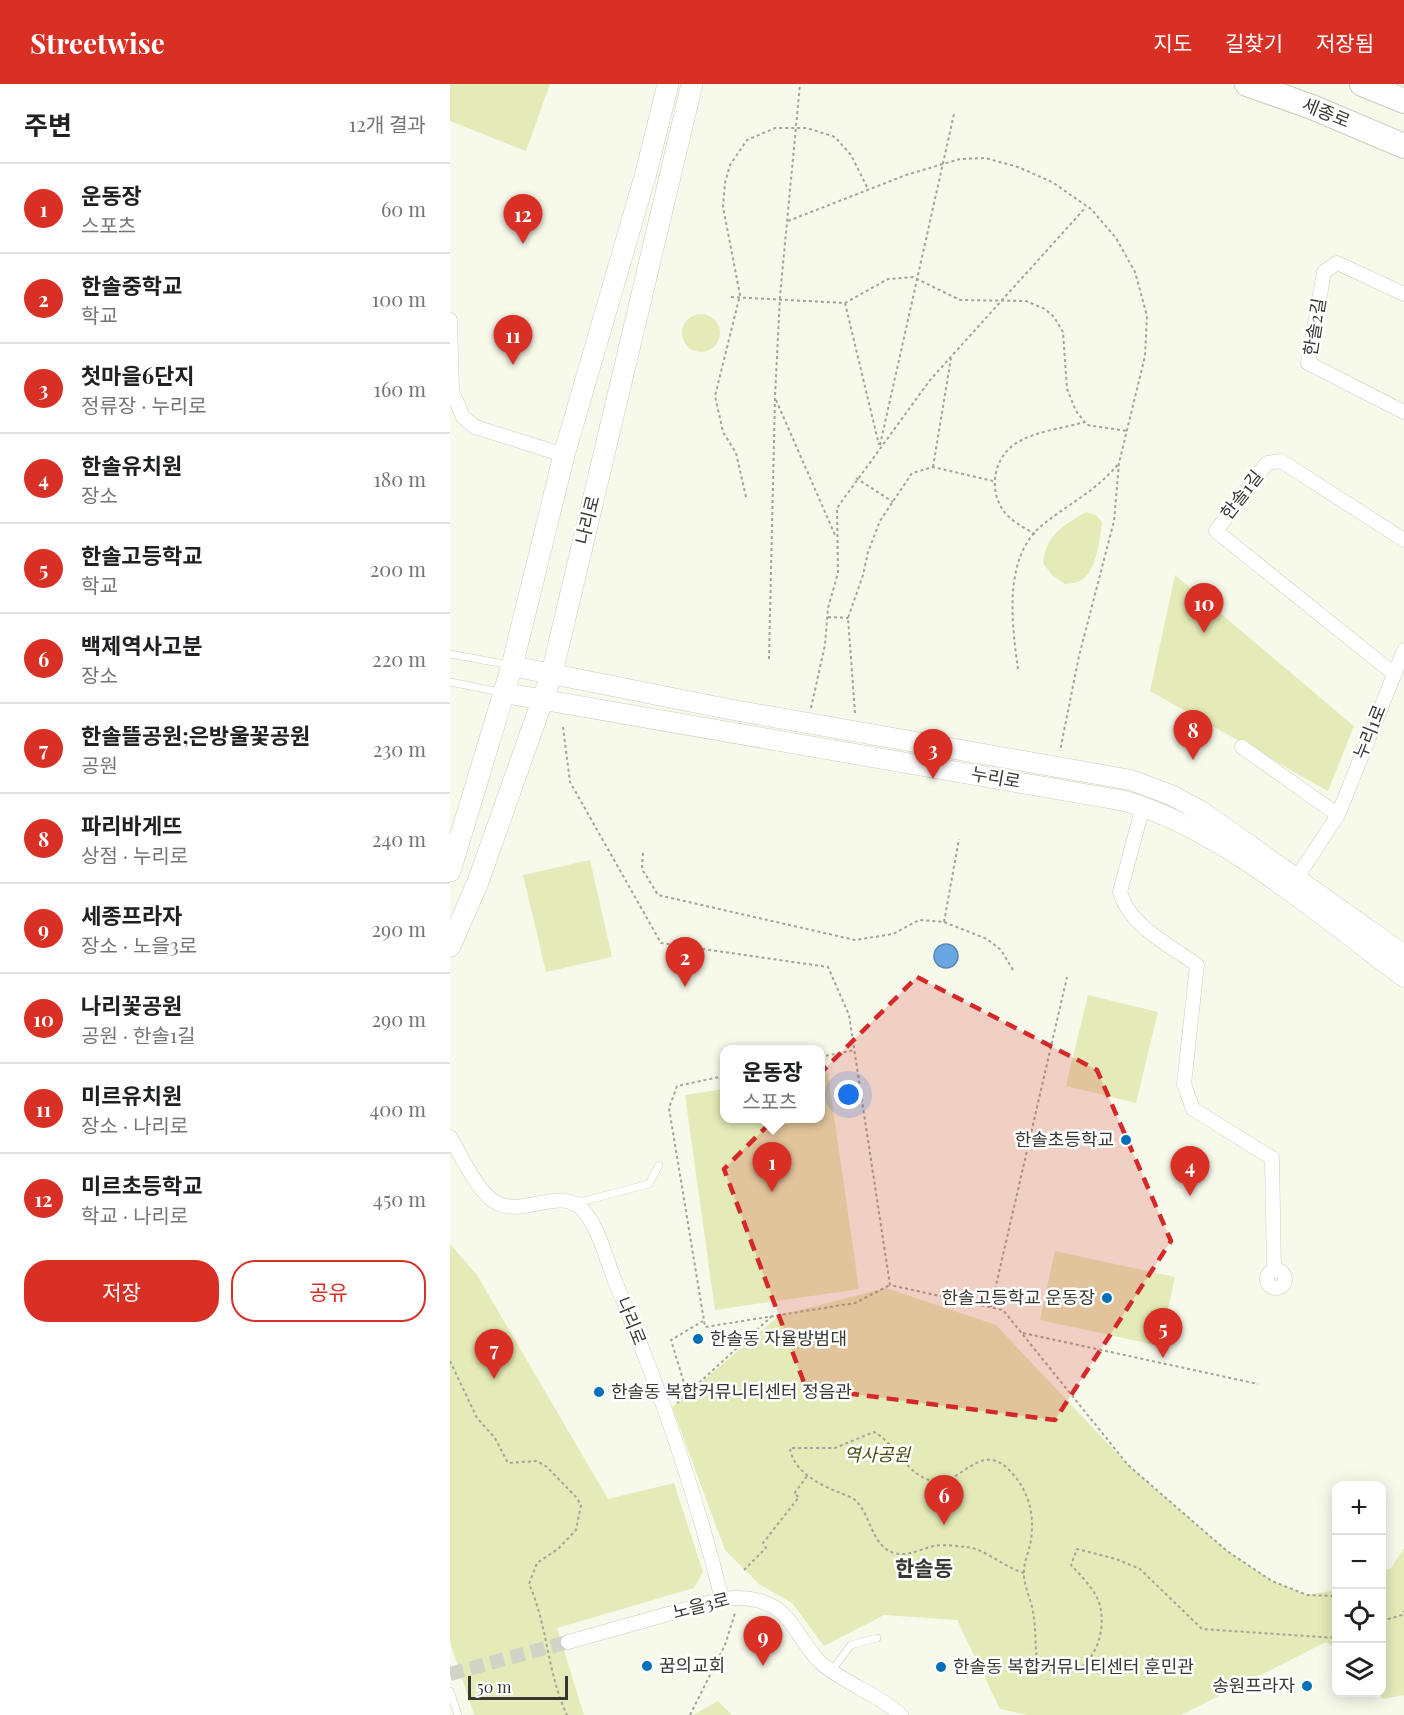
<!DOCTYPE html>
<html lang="ko">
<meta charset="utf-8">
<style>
:root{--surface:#fff;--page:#f6f6f6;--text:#202124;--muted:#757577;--line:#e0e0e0;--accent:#d93025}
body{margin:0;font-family:"Playfair Display","Noto Sans KR",serif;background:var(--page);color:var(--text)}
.controls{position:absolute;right:18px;bottom:18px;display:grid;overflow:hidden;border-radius:12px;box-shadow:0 3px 15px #0003}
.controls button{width:54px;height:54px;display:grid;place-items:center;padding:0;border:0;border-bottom:2px solid var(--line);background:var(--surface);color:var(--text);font:30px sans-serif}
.scale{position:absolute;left:18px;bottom:15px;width:100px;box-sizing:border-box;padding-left:6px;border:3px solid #373832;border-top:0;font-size:16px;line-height:21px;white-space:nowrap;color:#373832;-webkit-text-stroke:4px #fff;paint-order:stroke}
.you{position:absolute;left:399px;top:1011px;width:21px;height:21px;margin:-15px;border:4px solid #fff;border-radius:50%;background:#1a73e8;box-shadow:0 0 0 9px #1a73e833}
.badge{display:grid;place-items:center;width:39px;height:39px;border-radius:50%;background:var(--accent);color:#fff;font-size:20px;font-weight:700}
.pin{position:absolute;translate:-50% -50px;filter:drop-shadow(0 2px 3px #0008)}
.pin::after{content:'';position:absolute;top:32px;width:21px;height:18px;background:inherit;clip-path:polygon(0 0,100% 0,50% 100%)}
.popup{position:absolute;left:270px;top:961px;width:105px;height:78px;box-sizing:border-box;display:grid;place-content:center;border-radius:12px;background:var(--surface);filter:drop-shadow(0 2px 4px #0005);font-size:20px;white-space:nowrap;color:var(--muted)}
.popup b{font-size:22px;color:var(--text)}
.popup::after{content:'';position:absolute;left:50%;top:100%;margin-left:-12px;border:12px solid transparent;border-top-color:var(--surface)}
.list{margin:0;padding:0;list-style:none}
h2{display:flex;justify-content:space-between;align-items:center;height:78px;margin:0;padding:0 24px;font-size:26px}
h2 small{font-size:20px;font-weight:400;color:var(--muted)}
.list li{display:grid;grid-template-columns:39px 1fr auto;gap:18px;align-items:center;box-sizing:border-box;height:90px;padding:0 24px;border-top:2px solid var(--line)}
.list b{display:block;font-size:22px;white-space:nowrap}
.list p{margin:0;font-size:20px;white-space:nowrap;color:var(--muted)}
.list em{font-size:20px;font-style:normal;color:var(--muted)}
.actions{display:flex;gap:12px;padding:18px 24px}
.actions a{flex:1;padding:14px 0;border:2px solid var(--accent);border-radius:24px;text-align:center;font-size:21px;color:var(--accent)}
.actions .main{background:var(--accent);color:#fff}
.icon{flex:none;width:33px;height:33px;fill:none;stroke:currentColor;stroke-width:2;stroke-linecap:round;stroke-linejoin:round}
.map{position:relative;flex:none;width:954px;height:1631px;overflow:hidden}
header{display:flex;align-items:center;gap:36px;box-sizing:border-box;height:84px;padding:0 30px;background:var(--accent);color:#fff}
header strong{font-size:28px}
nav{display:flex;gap:33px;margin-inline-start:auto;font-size:21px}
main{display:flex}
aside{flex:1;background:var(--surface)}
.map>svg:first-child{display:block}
.green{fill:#e4ebb8}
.water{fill:#6aa7e2;stroke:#5b86ad;stroke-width:1.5}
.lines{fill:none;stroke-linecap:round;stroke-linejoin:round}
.street-tunnel{stroke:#d1d3c6;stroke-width:14;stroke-dasharray:14 7;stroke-linecap:butt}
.lane-casing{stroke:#cacdbe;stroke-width:8}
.street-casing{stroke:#cacdbe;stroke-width:15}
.secondary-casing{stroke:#cacdbe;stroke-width:21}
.primary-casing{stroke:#cacdbe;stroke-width:22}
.highway-casing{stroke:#cacdbe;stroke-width:26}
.path{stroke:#a2a499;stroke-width:2;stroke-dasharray:3 3;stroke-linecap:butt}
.lane{stroke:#fff;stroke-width:7}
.street{stroke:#fff;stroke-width:14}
.secondary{stroke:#fff;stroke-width:20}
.primary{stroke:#fff;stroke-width:21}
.highway{stroke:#fff;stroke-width:24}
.marked{fill:#d62828;fill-opacity:0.2;stroke:#d62828;stroke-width:4.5;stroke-dasharray:12 8;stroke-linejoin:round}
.poi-dot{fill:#0170bb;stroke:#fff;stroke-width:2}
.labels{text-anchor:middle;stroke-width:5;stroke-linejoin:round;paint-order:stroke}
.street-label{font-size:18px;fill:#373832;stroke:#fff}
.poi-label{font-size:18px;fill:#373832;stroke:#fff;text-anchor:start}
.park-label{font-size:18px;font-style:italic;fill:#484d0f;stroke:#fff}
.quarter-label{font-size:21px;font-weight:bold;fill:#373832;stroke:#fff}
</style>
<header>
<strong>Streetwise</strong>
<nav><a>지도</a><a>길찾기</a><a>저장됨</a></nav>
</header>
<main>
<aside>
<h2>주변<small>12개 결과</small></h2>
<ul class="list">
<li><span class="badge">1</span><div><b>운동장</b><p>스포츠</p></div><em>60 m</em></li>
<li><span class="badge">2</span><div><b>한솔중학교</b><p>학교</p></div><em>100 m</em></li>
<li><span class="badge">3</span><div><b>첫마을6단지</b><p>정류장 · 누리로</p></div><em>160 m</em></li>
<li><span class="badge">4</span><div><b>한솔유치원</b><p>장소</p></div><em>180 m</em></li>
<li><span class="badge">5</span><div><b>한솔고등학교</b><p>학교</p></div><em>200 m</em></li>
<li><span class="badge">6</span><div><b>백제역사고분</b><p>장소</p></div><em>220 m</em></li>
<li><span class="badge">7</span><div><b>한솔뜰공원;은방울꽃공원</b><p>공원</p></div><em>230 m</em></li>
<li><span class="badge">8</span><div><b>파리바게뜨</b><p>상점 · 누리로</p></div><em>240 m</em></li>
<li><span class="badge">9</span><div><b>세종프라자</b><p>장소 · 노을3로</p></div><em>290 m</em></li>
<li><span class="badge">10</span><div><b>나리꽃공원</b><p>공원 · 한솔1길</p></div><em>290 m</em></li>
<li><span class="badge">11</span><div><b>미르유치원</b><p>장소 · 나리로</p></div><em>400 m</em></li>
<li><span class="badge">12</span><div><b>미르초등학교</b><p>학교 · 나리로</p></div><em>450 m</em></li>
</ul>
<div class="actions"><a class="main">저장</a><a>공유</a></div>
</aside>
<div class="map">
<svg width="954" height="1631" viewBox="0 0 954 1631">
<rect width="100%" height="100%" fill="#f7faeb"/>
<path class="green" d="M0,0H100L76,67L0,37Z
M232 249a19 19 0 1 1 38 0a19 19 0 1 1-38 0Z
M636,428L646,431L652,438C650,455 647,488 630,497C626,499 619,500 615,500L602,491L593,479C597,450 612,442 636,428Z
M725,491L904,642L878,707L700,607Z
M140,776L162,873L96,888L73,791Z
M638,911L708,928L686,1019L616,1002Z
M378,990L409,1205L265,1226L235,1011L274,1005V1034H370V992Z
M0,1160L27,1191L158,1415L224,1399L253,1488L244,1504L107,1544L134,1631H24L0,1558Z
M605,1167L725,1193L710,1262L590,1236Z
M436,1204L546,1241L678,1381L777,1467L822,1497L857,1511L886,1506V1564L876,1558L731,1631H578L550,1625L507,1536L434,1531L374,1562L342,1519L309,1500L275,1466L222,1323L330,1231Z
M954,1464V1611L933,1615L928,1609L932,1608V1488L941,1484Z
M268,1617L282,1631H243Z"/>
<path class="water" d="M484 872a12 12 0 1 1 24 0a12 12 0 1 1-24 0Z"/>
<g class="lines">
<path class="street-tunnel" d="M0,1590L118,1558"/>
<g class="lane-casing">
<path id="lane" d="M0,570L60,581
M0,598L50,608
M126,1119L199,1100L209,1081
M382,1586L401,1561L427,1554
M0,1607L8,1631"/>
</g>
<g class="street-casing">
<path id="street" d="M954,210L887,179L874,188L858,279L954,328
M0,236L2,307L13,333L25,343L114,371
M944,590L766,447L817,379L831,377L954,456
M792,663L888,731
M693,722L670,808C679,842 720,861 747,881L734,1000L743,1025L822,1074L824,1187
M842,801L888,731L954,566
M0,1053C11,1071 28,1110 47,1119C73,1133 111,1102 133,1126C149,1144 156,1175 165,1197C208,1300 245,1406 272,1515
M817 1195a9 9 0 1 1 18 0a9 9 0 1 1-18 0Z
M118,1558L272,1515C287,1513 305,1514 318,1520C342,1530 352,1561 370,1578C394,1600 427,1609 451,1631"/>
</g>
<g class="secondary-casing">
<path id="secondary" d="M62,582L278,625L681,696L721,711L751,727L954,871
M54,609L675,717C772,745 872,832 954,893"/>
</g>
<g class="primary-casing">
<path id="primary" d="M0,787L62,582L114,371L196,89L218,0
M0,862L28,798L102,589L242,0"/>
</g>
<g class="highway-casing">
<path id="highway" d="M797,0L862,23L954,62
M912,0L954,17"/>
</g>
<path class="path" d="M338,137L456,91L510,75L535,74L568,83L602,98L641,125L666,154L685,188L697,232L695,272L669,379L664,437L629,572L610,667
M281,213L395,219L438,195L463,193L510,216L576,217L595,225L604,233L613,248L617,305L626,327L637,341L677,347
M395,219L429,361
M326,316L385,451
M430,361L504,30
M483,383L501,274
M406,394L443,418
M296,413L286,369L273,348L265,312L290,211L273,123L275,99L280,81L297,56L325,44H357L385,53L401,71L418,105
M585,450C576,445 565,439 558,432C536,410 543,372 568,358C587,347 614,344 635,338
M378,533L398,534
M319,575L325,313L330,212L350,0
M568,585C562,541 553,476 590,443C616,421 647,407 669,379
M361,624L375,561L378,524L388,489L387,424L480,296L636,123
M405,629L398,534L413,491L418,468L430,437L462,389L483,383L543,397
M113,643L120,698L211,859L378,883L399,931L440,1201L553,1226L678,1381L777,1467L822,1497L857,1511L886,1512
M193,769L192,785L208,811L405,856L443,850L469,836L494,838L537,855L551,866L563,886
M494,838L509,755
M370,973L405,966
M274,992L227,1002L219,1024L255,1243L405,1219L440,1201
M541,1223L617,893
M573,1249L808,1300
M0,1277L27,1334L45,1354L58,1379L87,1377L97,1383L126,1413L131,1421L126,1446L108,1465L87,1479L79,1500C98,1542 97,1589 117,1631
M237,1309L221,1256L253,1237
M227,1319L322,1232
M294,1486L316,1464L313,1459L349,1413L344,1410L357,1392
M574,1489C554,1483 534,1464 516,1463C506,1462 493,1460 484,1462C470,1465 459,1473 444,1469C423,1463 421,1434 408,1419C404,1413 394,1411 388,1408C368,1400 343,1387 340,1364H385L424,1348C446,1360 455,1388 479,1396C504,1405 519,1373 542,1376C554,1378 560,1387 567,1395C581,1414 585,1437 580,1461C578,1469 574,1479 574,1488C573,1500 581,1515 583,1528C586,1544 585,1561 587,1578C625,1610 657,1566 651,1527C649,1509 633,1494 621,1481L627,1465L666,1475L690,1485L752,1545L886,1554
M886,1512V1523
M932,1537L952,1531L954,1527
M240,1631L275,1561L285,1529"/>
<use href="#lane" class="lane"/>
<use href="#street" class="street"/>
<use href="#secondary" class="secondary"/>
<use href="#primary" class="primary"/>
<use href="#highway" class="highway"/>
</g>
<path class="marked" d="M467,893L647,986L721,1157L605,1336L356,1304L274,1085Z"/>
<g class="poi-dot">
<circle cx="676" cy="1056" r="6"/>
<circle cx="657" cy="1214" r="6"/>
<circle cx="248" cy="1255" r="6"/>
<circle cx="149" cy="1308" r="6"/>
<circle cx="197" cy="1582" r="6"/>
<circle cx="491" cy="1583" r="6"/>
<circle cx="857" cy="1602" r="6"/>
</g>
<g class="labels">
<g class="street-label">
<text transform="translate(876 29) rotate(22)" y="6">세종로</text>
<text transform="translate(865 243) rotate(-81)" y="6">한솔2길</text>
<text transform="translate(792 411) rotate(-52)" y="6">한솔1길</text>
<text transform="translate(138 436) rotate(-76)" y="6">나리로</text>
<text transform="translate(920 648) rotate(-68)" y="6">누리1로</text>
<text transform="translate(546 694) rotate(10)" y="6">누리로</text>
<text transform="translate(181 1237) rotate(68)" y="6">나리로</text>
<text transform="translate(251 1522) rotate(-14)" y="6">노을3로</text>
</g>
<g class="poi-label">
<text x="664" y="1062" text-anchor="end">한솔초등학교</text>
<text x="645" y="1220" text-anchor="end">한솔고등학교 운동장</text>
<text x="260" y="1261">한솔동 자율방범대</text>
<text x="161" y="1314">한솔동 복합커뮤니티센터 정음관</text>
<text x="209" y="1588">꿈의교회</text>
<text x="503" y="1589">한솔동 복합커뮤니티센터 훈민관</text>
<text x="845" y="1608" text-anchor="end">송원프라자</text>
</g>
<g class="park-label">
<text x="427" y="1377">역사공원</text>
</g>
<g class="quarter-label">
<text x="474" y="1492">한솔동</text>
</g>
</g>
</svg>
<div class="controls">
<button>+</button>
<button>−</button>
<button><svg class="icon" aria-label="locate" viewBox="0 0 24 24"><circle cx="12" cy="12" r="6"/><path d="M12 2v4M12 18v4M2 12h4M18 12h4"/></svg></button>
<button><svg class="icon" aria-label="layers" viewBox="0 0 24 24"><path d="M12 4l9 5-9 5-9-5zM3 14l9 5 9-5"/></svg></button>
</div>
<div class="scale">50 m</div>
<div class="you"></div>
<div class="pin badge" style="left:322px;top:1108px">1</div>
<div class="popup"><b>운동장</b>스포츠</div>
<div class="pin badge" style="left:235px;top:903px">2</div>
<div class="pin badge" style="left:483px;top:695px">3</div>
<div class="pin badge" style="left:740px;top:1112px">4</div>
<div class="pin badge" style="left:713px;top:1274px">5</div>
<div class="pin badge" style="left:494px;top:1441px">6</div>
<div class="pin badge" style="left:44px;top:1295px">7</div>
<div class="pin badge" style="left:743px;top:676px">8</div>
<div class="pin badge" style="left:313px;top:1582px">9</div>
<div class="pin badge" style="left:754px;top:549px">10</div>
<div class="pin badge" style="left:63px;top:281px">11</div>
<div class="pin badge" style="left:73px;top:160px">12</div>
</div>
</main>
